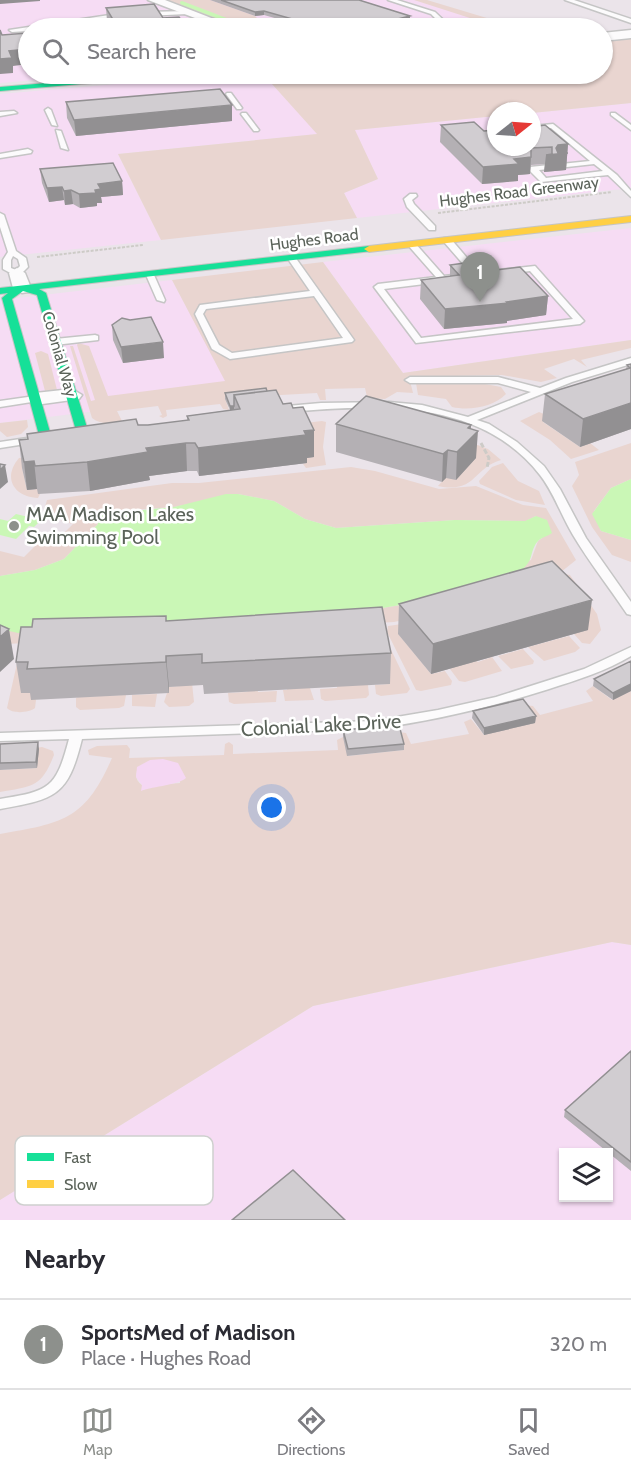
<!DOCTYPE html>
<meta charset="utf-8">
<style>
:root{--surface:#fff;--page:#f7f7f7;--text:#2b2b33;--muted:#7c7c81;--line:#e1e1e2;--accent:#8d908c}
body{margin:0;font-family:Cabin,sans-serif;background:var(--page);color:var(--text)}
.controls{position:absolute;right:18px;bottom:18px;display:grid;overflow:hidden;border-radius:0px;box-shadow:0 2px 4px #0004}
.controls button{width:54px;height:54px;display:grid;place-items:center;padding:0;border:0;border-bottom:2px solid var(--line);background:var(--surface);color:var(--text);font:30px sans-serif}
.compass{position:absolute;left:487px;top:102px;width:54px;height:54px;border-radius:50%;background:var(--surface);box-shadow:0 2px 4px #0004;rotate:73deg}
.you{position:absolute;left:272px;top:808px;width:21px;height:21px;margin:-15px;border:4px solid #fff;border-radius:50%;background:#1a73e8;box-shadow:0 0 0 9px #1a73e833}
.badge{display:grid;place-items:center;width:39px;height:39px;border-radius:50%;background:var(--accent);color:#fff;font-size:20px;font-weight:700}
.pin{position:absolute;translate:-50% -50px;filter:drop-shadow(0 2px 3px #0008)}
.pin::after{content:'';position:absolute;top:32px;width:21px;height:18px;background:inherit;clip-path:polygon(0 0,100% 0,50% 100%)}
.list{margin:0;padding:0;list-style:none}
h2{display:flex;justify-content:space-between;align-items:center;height:78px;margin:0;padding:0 24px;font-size:26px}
h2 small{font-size:20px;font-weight:400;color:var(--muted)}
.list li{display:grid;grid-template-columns:39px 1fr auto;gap:18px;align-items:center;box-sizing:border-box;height:90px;padding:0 24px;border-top:2px solid var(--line)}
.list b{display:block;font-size:22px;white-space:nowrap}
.list p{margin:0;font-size:20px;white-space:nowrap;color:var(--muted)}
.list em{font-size:20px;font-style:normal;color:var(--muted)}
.icon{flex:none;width:33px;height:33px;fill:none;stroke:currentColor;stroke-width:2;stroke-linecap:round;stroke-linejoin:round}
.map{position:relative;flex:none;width:631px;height:1220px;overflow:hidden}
.search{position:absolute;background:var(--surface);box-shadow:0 2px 4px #0004;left:18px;right:18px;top:18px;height:66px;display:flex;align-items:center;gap:15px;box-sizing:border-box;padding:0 21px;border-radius:33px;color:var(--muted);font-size:22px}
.sheet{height:168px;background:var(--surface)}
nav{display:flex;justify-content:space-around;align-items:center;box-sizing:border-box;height:84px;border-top:2px solid var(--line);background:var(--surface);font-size:16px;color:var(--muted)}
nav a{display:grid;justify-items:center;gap:3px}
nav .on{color:var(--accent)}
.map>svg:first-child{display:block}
.commercial{fill:#f6dcf4;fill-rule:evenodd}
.green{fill:#e9d5d0;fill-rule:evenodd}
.sand{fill:#f5d7f3}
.water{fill:#caf7b6}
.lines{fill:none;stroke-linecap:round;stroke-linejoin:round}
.stream{stroke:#caf7b6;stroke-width:4}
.lane-casing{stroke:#c5c5c5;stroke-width:3}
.street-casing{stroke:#c5c5c5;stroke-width:3}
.fast-casing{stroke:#c5c5c4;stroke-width:2}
.slow-casing{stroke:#c5c5c4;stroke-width:2}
.path-far1{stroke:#cdcbc7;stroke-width:2;stroke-dasharray:3 1.5;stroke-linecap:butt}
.path{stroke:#cdcbc7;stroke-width:3;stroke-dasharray:5 2;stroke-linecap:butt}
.lane{fill:#fcfbfc;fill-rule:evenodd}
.street{fill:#fcfbfc;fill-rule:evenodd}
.fast{fill:#16e098;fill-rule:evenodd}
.slow{fill:#ffcf43;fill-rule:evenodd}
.wall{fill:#b4b0b4}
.shaded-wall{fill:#929092}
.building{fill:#d1cdd1;stroke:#929092;stroke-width:1.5}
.poi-dot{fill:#8d908c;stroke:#fff;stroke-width:2}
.labels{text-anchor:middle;stroke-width:5;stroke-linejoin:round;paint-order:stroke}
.far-street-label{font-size:16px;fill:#5b635a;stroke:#fff}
.poi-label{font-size:20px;fill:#5b635a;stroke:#fff;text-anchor:start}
.street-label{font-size:20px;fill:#5b635a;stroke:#fff}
.key{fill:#fff;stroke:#ced0ce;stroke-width:1.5}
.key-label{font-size:16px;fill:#5b635a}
</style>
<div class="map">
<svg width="631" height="1220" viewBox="0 0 631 1220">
<rect width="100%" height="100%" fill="#ebe4ea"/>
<path class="commercial" d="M0,0H424L517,28H28V74H112L0,83Z
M233,74H263L318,134L118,154L161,240L0,257V94Z
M631,103V188L357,218L344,193L378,179L354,130L496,116V147H532V113Z
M631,228V340L403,373L323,262Z
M172,280L233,394L0,423V300Z
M612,942L631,945V1220H0V1200L313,1006ZM564,1152H608V1198H564Z"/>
<path class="green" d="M162,0H210L255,16L259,20L233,25Z
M414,0H427L520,28H501Z
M631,38V103L532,113L496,111V116L355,130L378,179L344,193L357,218L161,240L118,154L317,134L263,74H602L603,40Z
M323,262L403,373L631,340V348L581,360L587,367L574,359L544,369L557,378L541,382L502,375L409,377L413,393L397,392L385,399L365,398L367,397L365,388L325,389L326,400H320L317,393L225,398L229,410L223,409L220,404L166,410L167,416L163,418L159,416L162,415L158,406L117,411L122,421C111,424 101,425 92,418L70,346H73L91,401L95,400L77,345L78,343L89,346L108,396L225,381L172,280Z
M41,351L48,354L57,390L45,391L35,353Z
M416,383H480L501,387L506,394C493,407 470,411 452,407L446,399L418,395Z
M539,412L551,417L543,422L580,447L590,443L599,450L571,459L550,440L520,421Z
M27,420L28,427L21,434L7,437L0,431V423Z
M322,421L326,422L323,447L326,465L306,468L303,464L306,463L304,458L313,457L288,425Z
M631,443V479L611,488L594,511L601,531L631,540V562L612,555L592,527L572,486L579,475L575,462Z
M475,444L488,449L501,460C473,468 476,494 438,486Z
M29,457L22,468L27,490L37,489L40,494L38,498C14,497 2,478 19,458Z
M503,463L518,481L539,491L545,505L516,500L480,484L479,481L492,467Z
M351,467L375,471L439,489L476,486L523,505L546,508L576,560L561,572L427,615L394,622L7,644L0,629L365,611L412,603L531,560L538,541L542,538L536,516L526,521L455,520L336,528L305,519L274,501L238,494L174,507L106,512L101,514L98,524L64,559L35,570L0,576V551L24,557L46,535L59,538L73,524L61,521L65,516L44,510L47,500L172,483H199Z
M565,574L570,575L597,614L601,630L590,644L582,643L574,634Z
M402,624L399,635L431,674L445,671L452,681L451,685L421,691L416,690L387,632L388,626Z
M382,631L410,689L407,693L381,696L376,694L375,685L390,684Z
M569,636L580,648L575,652L544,661L528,647Z
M188,644L194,702L189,706L169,707L164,702L169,687L180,686Z
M523,649L534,661L533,664L511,669L498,656Z
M20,650L21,693H32L36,700L35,708C29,713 12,714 7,708Z
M473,657L478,662L492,657L502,671L465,682L459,681L450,669Z
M308,682L314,700L285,701L283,690H287L286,683Z
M337,683L368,685L369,695L366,698L325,701L321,699L320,689L337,688Z
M593,686L612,700L631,691V945L612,942L313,1006L0,1200V834C63,823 85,820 112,758L89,755L88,750L97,746L127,745L130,749L129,758L224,755L225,744L229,742L233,745V754L338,750L337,740L343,737L348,756L404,750L399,732L406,733L411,744L469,734L464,722L471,719L484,735L524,705L533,706L540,715L593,701L586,691ZM179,765L180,783L157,785L142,790V785C137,781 135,778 137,771Z
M257,687L258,692L277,691L276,702L234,704L229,702L228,693L246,692Z
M157,694L155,707L132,706V695Z
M126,695L124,706L119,708L80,710L76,707V698L78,697Z
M42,747L53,751L54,755C41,788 33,786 0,792V770L37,768L36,748Z"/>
<path class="sand" d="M163,759L178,763L186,778C179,785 154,786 141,791L142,785L136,777L137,767L150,760Z"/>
<path class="water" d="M631,479V540L601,531L592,514L611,488Z
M226,494H238L274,501L305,519L336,528L455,520L525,521L536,516L547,520L552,533C548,536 543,537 539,540C528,551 536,562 518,572L412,603L365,611L47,634L18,633L0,629V576L35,570L64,559L98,524L97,518L101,514L174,507Z
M16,514L41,520L34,527L29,526L16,539L0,535V519L8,521Z"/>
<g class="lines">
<path class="stream" d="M182,3L237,24"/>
<g class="lane-casing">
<path id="lane" d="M388,0H397L435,12L452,28H446L444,26L416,28L419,26L440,23L431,14Z
M565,0H574L631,19V23Z
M189,11L187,14L146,16L143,14L146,12Z
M123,13L125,16L42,28H28V31L12,32L9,30Z
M270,20L296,28C287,29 280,25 271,24C260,23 248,29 236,28Z
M221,23L219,26L178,28L181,26Z
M48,74H54L58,85H54Z
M227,93H231L242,108L241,109H237L226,94Z
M48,108L51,110L57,126L52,125L45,110Z
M0,112L14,111L17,113L0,116Z
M242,113H246L259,130L258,131H254L241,114Z
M611,113H615L631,125V130L611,115Z
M553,124L617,175L631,191V197L608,175L541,182L530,171V167L549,165V169L539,170L546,178L603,171L594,164L558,168L557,166L561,164L590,161L551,128L532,130V126Z
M56,130L61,131L68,150L61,148Z
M28,149L32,151L31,153L0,158V154Z
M410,194H416L417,196L412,200L414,204L435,226V230H429L407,207L404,199Z
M0,213L4,215L16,251L26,258L28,267L20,275H14L3,269V260L8,252L0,227ZM13,256L18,259L20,266L16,270L11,268V260Z
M444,238H450L479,272L535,266L584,321L580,324L416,343L374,287L378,284L436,277L407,244L411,242H414L444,276L471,273L444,242ZM530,271L573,319L421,338L384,289Z
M289,257H295L354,340L352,342L230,359L212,349L195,314L200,305L310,291L288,259ZM314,296L343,338L232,353L219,345L203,314L206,309Z
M147,273L154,275L165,300L164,302L157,300L146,275Z
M95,335L98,336V340L55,345L50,342L55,339Z
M631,358V364L572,382L477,420L489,424L517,442L544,466L560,489L586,538L631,602V615L627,614C609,587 589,562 573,535C561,515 554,493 540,475C479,397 375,405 287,412L282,409L287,406L321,403L389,402L422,405L468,417L531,392L498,383H410L405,380L410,377H498L540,388L566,378Z
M35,396L38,397V401L0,407V401Z
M34,437L39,440L38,442L0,448V442Z
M631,647V656C606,671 577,680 549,689C492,707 433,721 373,729L82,739C68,796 56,799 0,809V799C49,791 56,789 69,739L0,741V733L373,721L438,710L496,697L584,669Z"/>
</g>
<g class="street-casing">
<path id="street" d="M148,0H165L237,28H221Z
M631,30V38L602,41V33Z
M17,268L25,273L31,288L28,292L22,293L13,288L9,273Z
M72,389L82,395L79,399L35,405L25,399L35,393Z"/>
</g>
<g class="fast-casing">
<path id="fast" d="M154,74H177L173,76L0,91V87Z
M369,246L374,249L372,251L39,289L46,293L89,434L83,437L77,434L37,295L23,291L12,299L52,439L46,442L40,439L2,298L8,293L0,294V288Z"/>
</g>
<g class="slow-casing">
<path id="slow" d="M631,216V222L369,252L364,249L369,246Z"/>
</g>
<path class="path-far1" d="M438,213L612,192
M37,257L143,245"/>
<path class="path" d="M481,443L489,458L487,468"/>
<use href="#lane" class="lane"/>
<use href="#street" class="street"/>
<use href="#fast" class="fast"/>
<use href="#slow" class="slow"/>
</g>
<path class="wall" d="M210,0H359L410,16V20L377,28H310L264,15L255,16Z
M106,8L163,18L187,28H111L107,21Z
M66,102L232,121L76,136L67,118Z
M441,125L484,131L568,144L566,170L544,172L545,164L531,165L530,174L518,175V181L482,184L440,142Z
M40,169L122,181L123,195L101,197L102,203H97V206L80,208L73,204L65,205L64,200L49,202L42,183Z
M450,265L471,268L548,296L546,315L507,321V323L444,329L420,299L421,280L450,276Z
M112,325L164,358L123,363L113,340Z
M631,364V429L580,447L542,421L545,394L626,369L627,365Z
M267,391L283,404L293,408L314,430V457L307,458V463L199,476L197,471H187L149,476L150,480L90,491L38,494L37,489L27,490L22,468L19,440L28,439L27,434L138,425H148L187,421V416L230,410L225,399V393Z
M336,424L471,425V429L476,458L456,480L446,478L442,482L336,452Z
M399,604L588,630L431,674L398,634Z
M167,621L391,653L390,684L204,694L203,685L169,687V693L31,700L30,693H21L16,662Z
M631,661V691L613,700L593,686L594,679Z
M473,711L536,716L535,723L484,735L472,718Z
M343,730L404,744V750L347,756L343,737Z
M0,744L39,749L37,768L0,770Z
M631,1051V1171L564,1117L565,1110Z"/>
<path class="shaded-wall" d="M0,0H40V1L0,4Z
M264,11V15L255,16V12Z
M410,16V20L377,28H361Z
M28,49V64L13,66V73L0,74V59L9,51Z
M232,105V121L76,136L74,120Z
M568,144L566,170L544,172L546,155L556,154V148L558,145Z
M531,157L530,174L518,175V181L482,184L483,167L514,159Z
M122,181L123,195L101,197L102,203H97V206L80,208L79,194L95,190L98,184Z
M62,187L64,200L49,202L47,188Z
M71,190L73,204L65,205L64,191Z
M548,296L546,315L507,321V323L444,329L445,309Z
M163,342L164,358L123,363L121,347Z
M631,403V429L580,447L583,419Z
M230,406H234V411L230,412Z
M471,425L470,438L478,431L476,458L456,480L457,452L468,428Z
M314,430V457L307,458V463L199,476L198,448Z
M186,443L187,471L149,476L150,480L90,491L87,462L146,448Z
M448,450L446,478L442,482L443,454Z
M34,461L37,489L27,490L24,462Z
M5,465L8,482L0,489V470Z
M592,600L588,630L431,674L433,644Z
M9,629L14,659L0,672V637Z
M166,656L169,687V693L166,662Z
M631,684V691L613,700V693Z
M536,716L535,723L484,735V728Z
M38,742L39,749L37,768L36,762Z"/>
<path class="building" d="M221,0H359L410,16L361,28H339L334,27L324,28L264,11L255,12Z
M154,4L163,18L179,17L187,28H118L106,8Z
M0,30L2,35L28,33V49L9,51L12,58L0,59Z
M220,89L232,105L74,120L66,102Z
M474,122L484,131L496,130V147H532V127L545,125L568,144L558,145L556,148L558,153H568L546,155L552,154V147L531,148V157L514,159L519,164L483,167L441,125Z
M113,163L122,181L98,184L101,189L95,190L96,193L79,194L71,190L64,191L62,187L47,188L40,169Z
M472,262L471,268L481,272L520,267L548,296L507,302L509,303L445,309L421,280L459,275L450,265Z
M151,317L163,342L121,347L112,325L122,318L130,320Z
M631,364V403L583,419L545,394L630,368L627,365Z
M266,388L267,391L234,395V406H230L225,393Z
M276,390L283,404L291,403L293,408L303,407L314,430L304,431L306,435L198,448L195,443H186L146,448L148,452L87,462L35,466L34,461L24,462L19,440L28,439L27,434L136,419L138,425H148L189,420L187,416L240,409L234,395Z
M366,396L471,425L468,428L478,431L457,452L448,450L443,454L336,424Z
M0,464L5,465L0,470Z
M552,561L592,600L433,644L399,604Z
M382,607L391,653L202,663V654L166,656V662L27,669L28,662H16L21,627H32L33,619L166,616V621Z
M0,625L9,629L0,637Z
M631,661V684L613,693L594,679Z
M523,699L536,716L484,728L473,711Z
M399,725L404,744L348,749L343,730Z
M38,742L36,762L0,763V744Z
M631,1051V1162L565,1110Z
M293,1170L345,1220H232Z"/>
<circle class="poi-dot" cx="14" cy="526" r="6"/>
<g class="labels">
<g class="far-street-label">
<text transform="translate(519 191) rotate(-7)" y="6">Hughes Road Greenway</text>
<text transform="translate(314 239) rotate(-7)" y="6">Hughes Road</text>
<text transform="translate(60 354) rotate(74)" y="6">Colonial Way</text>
</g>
<g class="poi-label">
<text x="26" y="521">MAA Madison Lakes<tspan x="26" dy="23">Swimming Pool</tspan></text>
</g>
<g class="street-label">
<text transform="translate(321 725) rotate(-3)" y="7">Colonial Lake Drive</text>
</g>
</g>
<rect x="15" y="1136" width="198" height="69" rx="9" class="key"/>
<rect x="27" y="1153" width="27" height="8" fill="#16e098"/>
<rect x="27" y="1180" width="27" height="8" fill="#ffcf43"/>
<g class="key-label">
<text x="64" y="1163">Fast</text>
<text x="64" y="1190">Slow</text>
</g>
</svg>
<div class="controls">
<button><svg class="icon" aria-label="layers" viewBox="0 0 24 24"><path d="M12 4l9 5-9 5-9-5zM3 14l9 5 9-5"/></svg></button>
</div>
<svg class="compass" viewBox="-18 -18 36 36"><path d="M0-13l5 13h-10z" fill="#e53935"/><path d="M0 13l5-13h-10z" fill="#7c7c81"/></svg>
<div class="you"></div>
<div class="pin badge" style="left:480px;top:302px">1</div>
<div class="search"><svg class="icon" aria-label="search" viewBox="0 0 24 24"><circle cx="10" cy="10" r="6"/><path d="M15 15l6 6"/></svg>Search here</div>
</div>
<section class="sheet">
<h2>Nearby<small></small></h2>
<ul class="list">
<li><span class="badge">1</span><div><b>SportsMed of Madison</b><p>Place · Hughes Road</p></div><em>320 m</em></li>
</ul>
</section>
<nav>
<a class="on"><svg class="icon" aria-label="map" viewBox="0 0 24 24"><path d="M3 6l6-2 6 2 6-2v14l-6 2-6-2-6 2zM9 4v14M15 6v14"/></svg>Map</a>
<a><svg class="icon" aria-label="directions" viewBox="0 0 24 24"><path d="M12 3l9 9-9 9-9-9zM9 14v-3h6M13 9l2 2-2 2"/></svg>Directions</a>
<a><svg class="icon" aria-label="saved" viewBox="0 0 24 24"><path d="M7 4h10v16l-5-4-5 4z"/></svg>Saved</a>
</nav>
